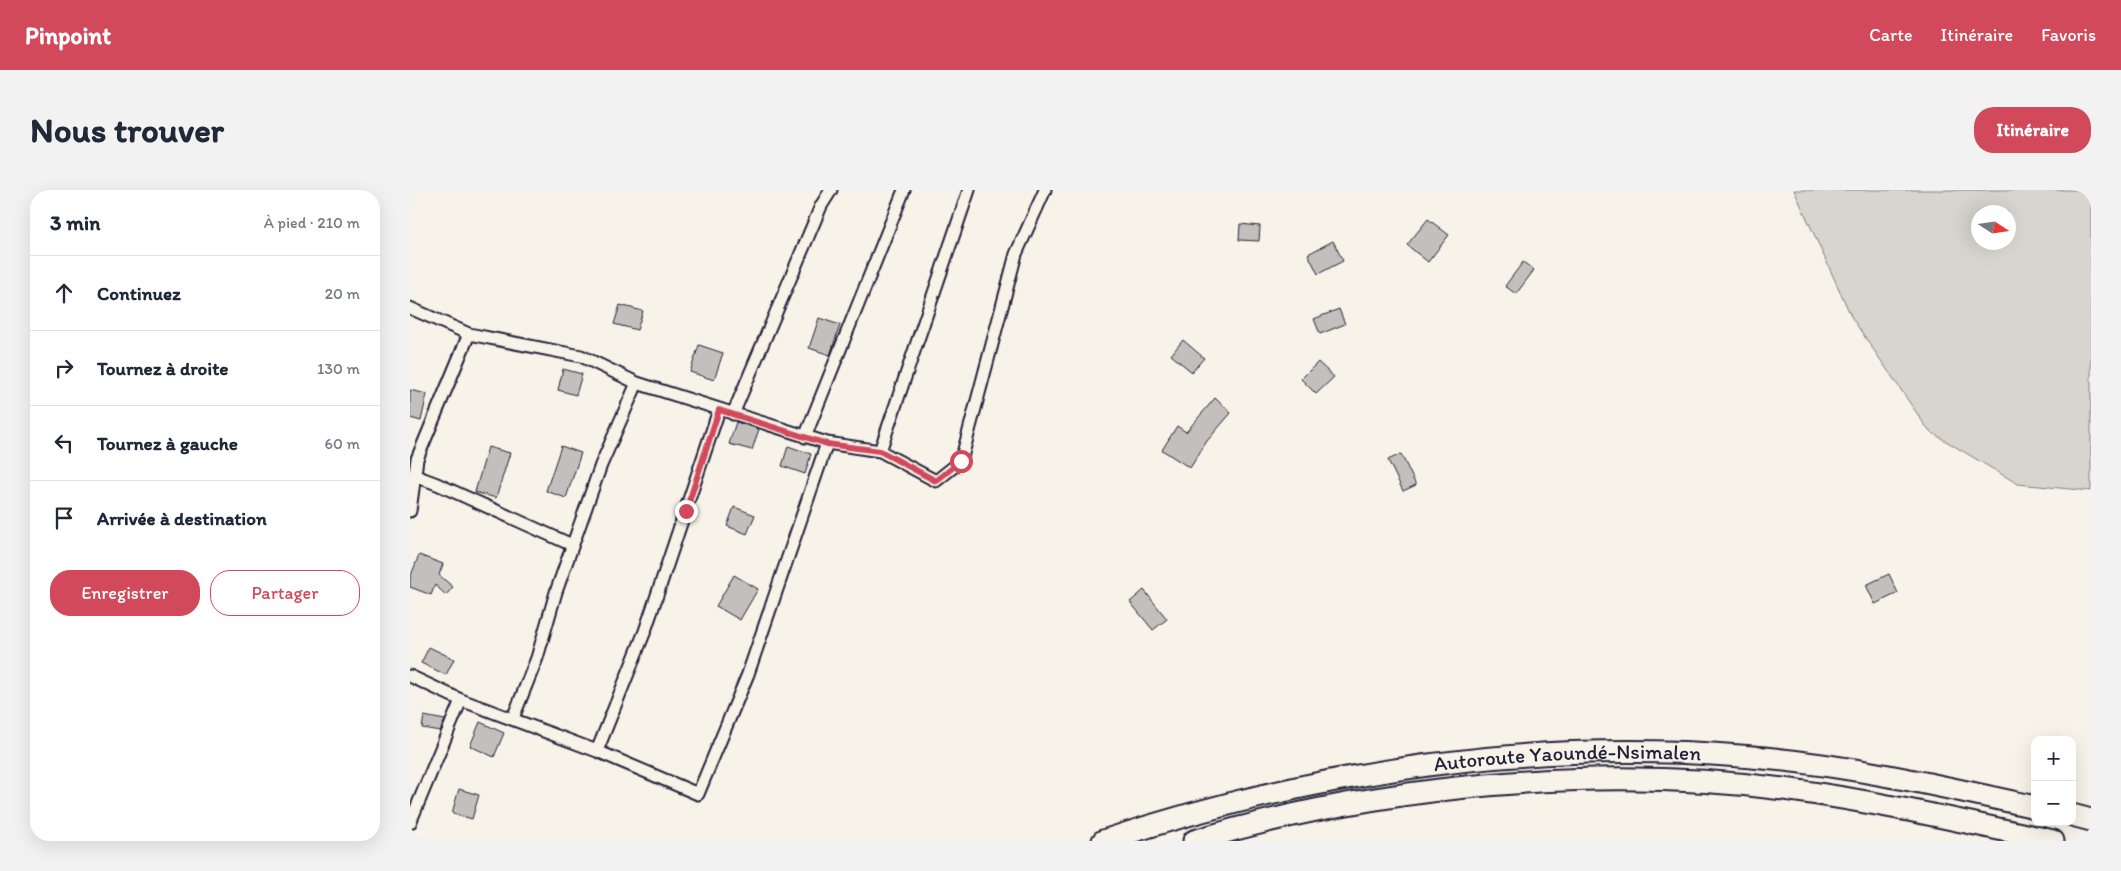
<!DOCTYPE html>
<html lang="fr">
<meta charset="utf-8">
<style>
:root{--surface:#fff;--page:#f2f2f3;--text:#1f2937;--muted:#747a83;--line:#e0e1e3;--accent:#d1495b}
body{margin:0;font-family:Itim,sans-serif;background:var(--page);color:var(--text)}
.controls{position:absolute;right:15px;bottom:15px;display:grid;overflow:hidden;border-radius:10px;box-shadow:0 5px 20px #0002}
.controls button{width:45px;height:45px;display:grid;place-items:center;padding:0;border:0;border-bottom:1px solid var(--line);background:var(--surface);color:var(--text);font:25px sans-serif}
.compass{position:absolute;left:1561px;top:15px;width:45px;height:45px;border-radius:50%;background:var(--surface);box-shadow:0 5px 20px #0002;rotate:102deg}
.stop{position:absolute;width:15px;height:15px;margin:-11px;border:4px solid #d1495b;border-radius:50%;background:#fff}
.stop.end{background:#d1495b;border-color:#fff;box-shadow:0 1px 5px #0008}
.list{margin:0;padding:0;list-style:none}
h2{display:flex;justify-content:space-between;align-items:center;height:65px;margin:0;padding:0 20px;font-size:21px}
h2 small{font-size:16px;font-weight:400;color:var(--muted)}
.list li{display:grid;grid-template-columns:32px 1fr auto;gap:15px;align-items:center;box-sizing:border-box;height:75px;padding:0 20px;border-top:1px solid var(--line)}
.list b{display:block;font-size:19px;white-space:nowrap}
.list em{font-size:16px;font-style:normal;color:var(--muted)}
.actions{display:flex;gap:10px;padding:15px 20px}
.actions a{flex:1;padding:11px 0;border:1px solid var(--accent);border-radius:20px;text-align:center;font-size:18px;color:var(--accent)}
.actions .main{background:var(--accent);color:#fff}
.icon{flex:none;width:28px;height:28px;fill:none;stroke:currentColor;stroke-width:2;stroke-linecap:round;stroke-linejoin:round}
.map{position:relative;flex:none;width:1681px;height:651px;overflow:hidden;border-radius:20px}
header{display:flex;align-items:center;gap:30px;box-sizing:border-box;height:70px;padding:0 25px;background:var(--accent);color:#fff}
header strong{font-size:24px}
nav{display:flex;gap:28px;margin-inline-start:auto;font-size:18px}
.intro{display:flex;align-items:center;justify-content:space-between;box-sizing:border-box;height:120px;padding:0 30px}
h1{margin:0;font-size:35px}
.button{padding:12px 22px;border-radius:20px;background:var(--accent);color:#fff;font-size:18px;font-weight:700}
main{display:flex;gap:30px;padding:0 30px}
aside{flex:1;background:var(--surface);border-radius:20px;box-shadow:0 5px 20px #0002}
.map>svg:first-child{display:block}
.green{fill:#d8d5cf;stroke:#7d7c85;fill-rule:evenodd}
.building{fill:#c2bfbd;stroke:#22223b}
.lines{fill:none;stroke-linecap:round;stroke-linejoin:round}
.street-casing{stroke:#22223b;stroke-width:15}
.highway-casing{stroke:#22223b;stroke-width:25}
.street{stroke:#f7f3e8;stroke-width:11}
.highway{stroke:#f7f3e8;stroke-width:21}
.route{stroke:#d1495b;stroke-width:6}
.labels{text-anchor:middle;stroke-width:4.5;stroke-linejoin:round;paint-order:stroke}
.street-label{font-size:21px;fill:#22223b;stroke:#f7f3e8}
</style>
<header>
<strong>Pinpoint</strong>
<nav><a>Carte</a><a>Itinéraire</a><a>Favoris</a></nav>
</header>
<div class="intro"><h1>Nous trouver</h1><a class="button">Itinéraire</a></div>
<main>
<aside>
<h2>3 min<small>À pied · 210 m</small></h2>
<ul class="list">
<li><svg class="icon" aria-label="ahead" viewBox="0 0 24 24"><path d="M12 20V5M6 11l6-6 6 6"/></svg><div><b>Continuez</b></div><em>20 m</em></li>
<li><svg class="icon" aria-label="right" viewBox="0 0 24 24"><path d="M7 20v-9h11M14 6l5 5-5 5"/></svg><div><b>Tournez à droite</b></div><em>130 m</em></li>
<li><svg class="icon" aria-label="left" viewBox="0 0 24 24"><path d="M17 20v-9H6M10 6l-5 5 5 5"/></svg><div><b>Tournez à gauche</b></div><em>60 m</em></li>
<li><svg class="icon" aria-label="arrive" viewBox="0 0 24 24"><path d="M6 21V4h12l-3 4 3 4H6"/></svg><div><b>Arrivée à destination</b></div></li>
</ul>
<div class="actions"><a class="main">Enregistrer</a><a>Partager</a></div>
</aside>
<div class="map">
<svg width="1681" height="651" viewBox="0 0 1681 651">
<rect width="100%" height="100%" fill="#f7f3e8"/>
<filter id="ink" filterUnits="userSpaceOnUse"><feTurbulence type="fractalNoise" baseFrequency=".02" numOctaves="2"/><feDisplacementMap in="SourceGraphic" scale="10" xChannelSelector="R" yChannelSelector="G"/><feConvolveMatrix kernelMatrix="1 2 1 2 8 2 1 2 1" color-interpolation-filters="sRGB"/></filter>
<g filter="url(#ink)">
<path class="green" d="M1384,0H1681V301L1608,294L1519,241L1442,128ZM1568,22H1598V52H1568Z"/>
<path class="building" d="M1018,29L1039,45L1018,72L997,55Z
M830,34L850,36L849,51L829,50Z
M923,51L933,71L908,84L898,64Z
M1113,72L1124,80L1106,104L1095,96Z
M210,115L233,121L227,140L204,134Z
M929,119L935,134L910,144L904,129Z
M409,128L430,135L420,165L399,158Z
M773,150L794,168L782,182L761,165Z
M289,155L313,163L304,190L280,182Z
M908,172L924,187L906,204L891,189Z
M153,179L172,184L166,205L148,200Z
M0,200L17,204L11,231L0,228Z
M805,208L821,223L797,251L780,278L752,260L767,236L776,242Z
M326,232L349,239L342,260L319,254Z
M151,256L171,263L156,308L136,301Z
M378,256L401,264L395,284L372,276Z
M78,257L100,263L86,308L65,302Z
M991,264L1006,295L993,301L978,270Z
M324,317L345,325L337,344L317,336Z
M9,365L33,374L29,385L43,397L36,405L25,395L21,405L0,397V388Z
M1479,384L1488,403L1465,414L1456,395Z
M324,385L348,399L330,430L306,416Z
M734,400L757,429L743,440L720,412Z
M19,457L44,469L36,485L11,473Z
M14,526L35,530L30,541L12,538Z
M70,532L94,543L84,567L60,556Z
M49,599L69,605L62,629L42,623Z"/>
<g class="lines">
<g class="street-casing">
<path id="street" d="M0,118L59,144L171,166L227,193L417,253L470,261L526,291L551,271L606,64L635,0
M323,224L411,16L421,0
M395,247L494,0
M470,261L559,0
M3,285L27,294L162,355
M0,321L7,269L59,144
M0,486L51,510L187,561L288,604L338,484L417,253
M103,528L127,468L146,402L191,275L227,193
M187,561L235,441L309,220
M0,633L51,510"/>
</g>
<g class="highway-casing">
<g id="highway">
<path d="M1662,625L1681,630"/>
<path id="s1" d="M693,651C898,583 1114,549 1330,566C1430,573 1527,595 1625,617"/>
<path d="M784,651C968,595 1190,574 1381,600C1469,612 1556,632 1643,651"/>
</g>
</g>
<use href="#street" class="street"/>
<use href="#highway" class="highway"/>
</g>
</g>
<g class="lines" filter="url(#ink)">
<path class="route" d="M276,321L309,220L417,254L470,261L526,291L551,271"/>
</g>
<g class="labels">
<g class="street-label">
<text dy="7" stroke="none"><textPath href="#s1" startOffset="474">Autoroute Yaoundé-Nsimalen</textPath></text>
</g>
</g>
</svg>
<div class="controls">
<button>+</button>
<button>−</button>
</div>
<svg class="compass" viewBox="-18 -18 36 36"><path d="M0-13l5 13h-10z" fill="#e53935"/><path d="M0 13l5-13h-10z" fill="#747a83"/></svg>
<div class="stop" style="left:551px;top:271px"></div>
<div class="stop end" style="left:276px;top:321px"></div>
</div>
</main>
